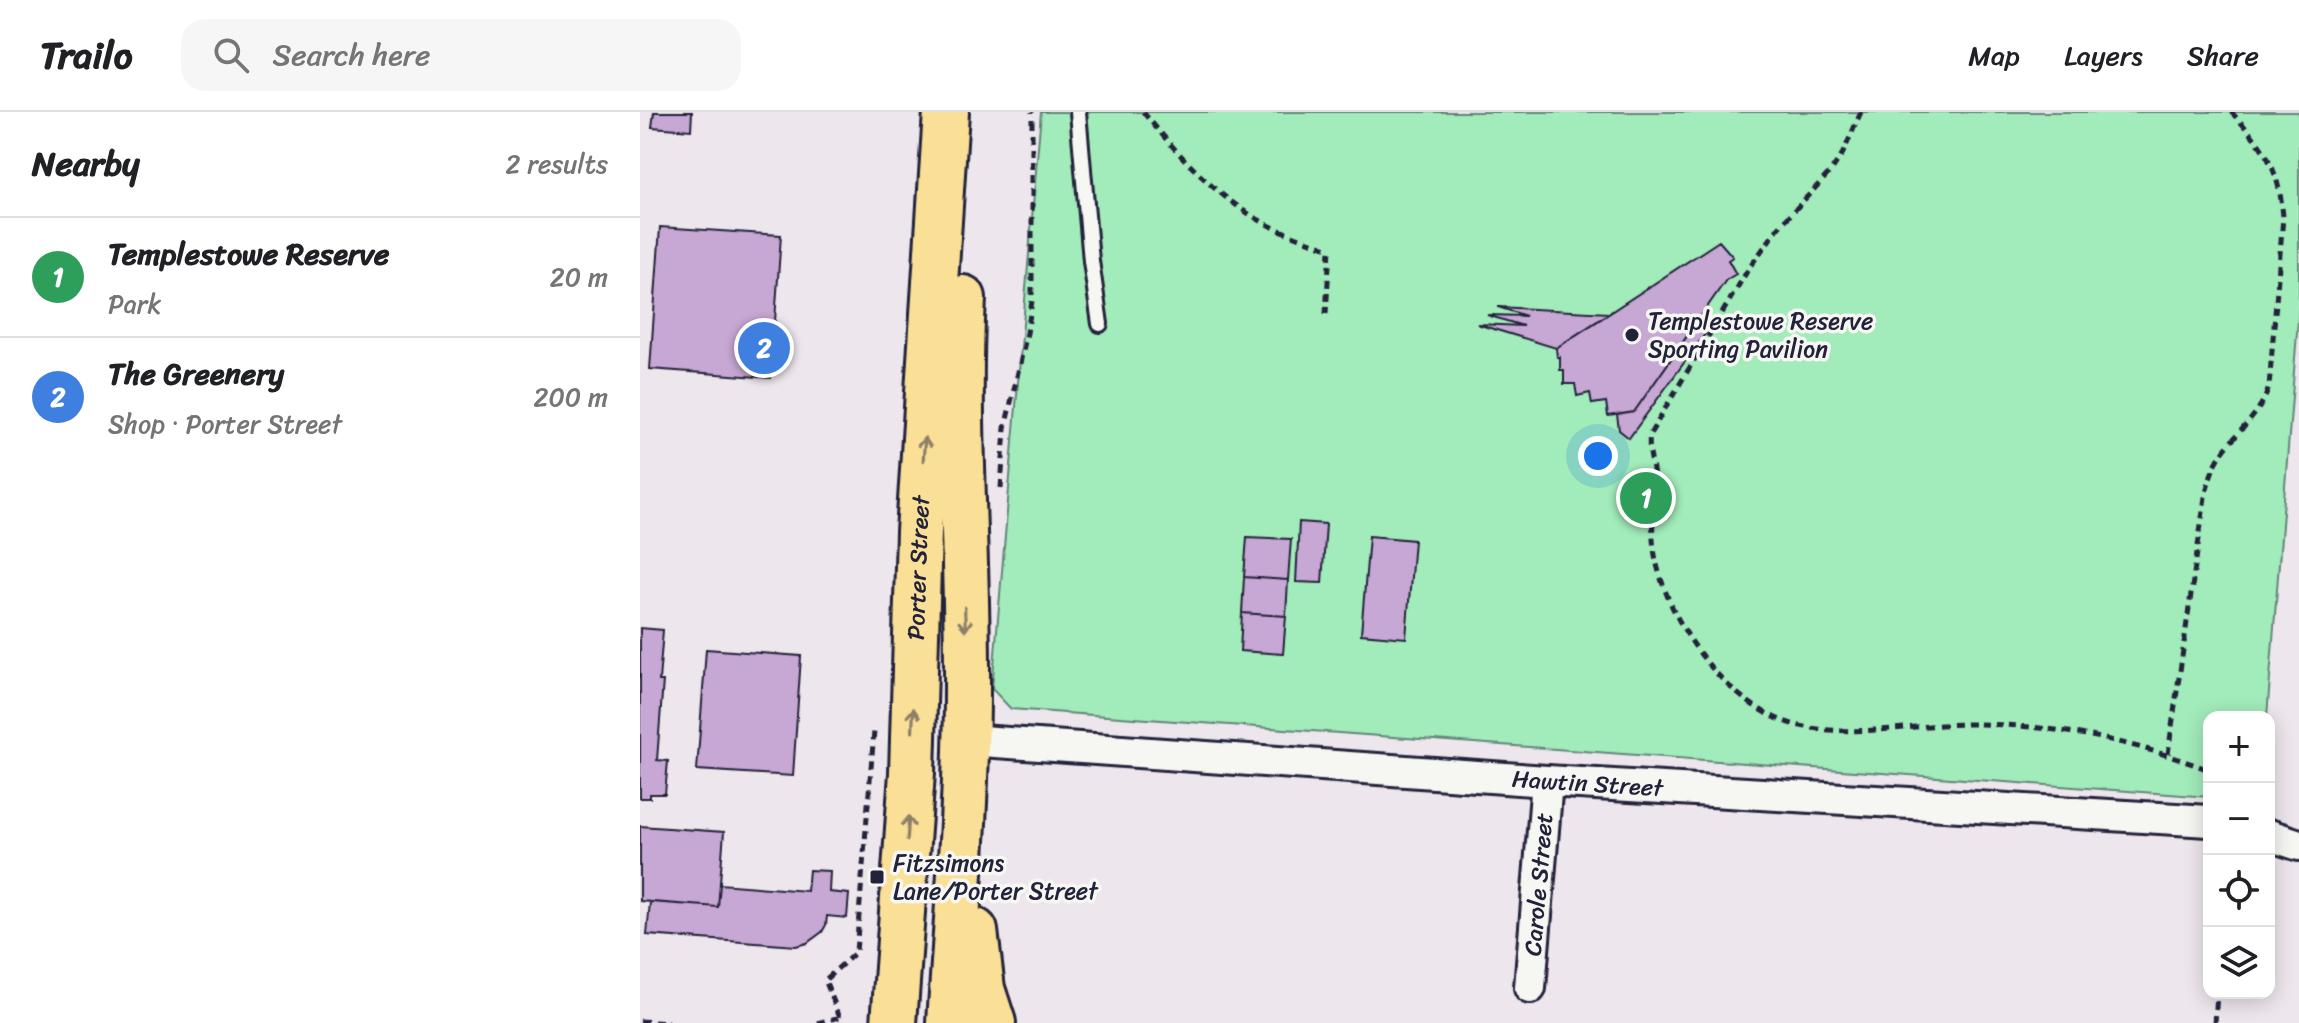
<!DOCTYPE html>
<meta charset="utf-8">
<style>
:root{--surface:#fff;--page:#f6f6f6;--text:#202124;--muted:#757577;--line:#e0e0e0;--accent:#d93025}
body{margin:0;font-family:Sriracha,sans-serif;background:var(--page);color:var(--text)}
.controls{position:absolute;right:24px;bottom:24px;display:grid;overflow:hidden;border-radius:16px;box-shadow:0 4px 20px #0003}
.controls button{width:72px;height:72px;display:grid;place-items:center;padding:0;border:0;border-bottom:2px solid var(--line);background:var(--surface);color:var(--text);font:40px sans-serif}
.you{position:absolute;left:958px;top:344px;width:28px;height:28px;margin:-20px;border:6px solid #fff;border-radius:50%;background:#1a73e8;box-shadow:0 0 0 12px #1a73e833}
.badge{display:grid;place-items:center;width:52px;height:52px;border-radius:50%;background:var(--accent);color:#fff;font-size:26px;font-weight:700}
.pin{position:absolute;translate:-50% -50%;border:4px solid #fff;box-shadow:0 2px 8px #0006}
.list{margin:0;padding:0;list-style:none}
h2{display:flex;justify-content:space-between;align-items:center;height:104px;margin:0;padding:0 32px;font-size:34px}
h2 small{font-size:26px;font-weight:400;color:var(--muted)}
.list li{display:grid;grid-template-columns:52px 1fr auto;gap:24px;align-items:center;box-sizing:border-box;height:120px;padding:0 32px;border-top:2px solid var(--line)}
.list b{display:block;font-size:30px;white-space:nowrap}
.list p{margin:0;font-size:26px;white-space:nowrap;color:var(--muted)}
.list em{font-size:26px;font-style:normal;color:var(--muted)}
.icon{flex:none;width:44px;height:44px;fill:none;stroke:currentColor;stroke-width:2;stroke-linecap:round;stroke-linejoin:round}
.map{position:relative;flex:none;width:1659px;height:911px;overflow:hidden}
header{display:flex;align-items:center;gap:48px;box-sizing:border-box;height:112px;padding:0 40px;background:var(--surface);border-bottom:2px solid var(--line)}
header strong{font-size:38px}
nav{display:flex;gap:44px;margin-inline-start:auto;font-size:28px}
.search{width:560px;height:72px;background:var(--page);display:flex;align-items:center;gap:20px;box-sizing:border-box;padding:0 28px;border-radius:24px;color:var(--muted);font-size:30px}
main{display:flex}
aside{flex:1;background:var(--surface)}
.map>svg:first-child{display:block}
.green{fill:#a2ebba;stroke:#62867a;stroke-width:2}
.building{fill:#c7a7d3;stroke:#22223b;stroke-width:2}
.lines{fill:none;stroke-linecap:round;stroke-linejoin:round}
.lane-casing{stroke:#22223b;stroke-width:20}
.street-casing{stroke:#22223b;stroke-width:36}
.primary-casing{stroke:#22223b;stroke-width:50}
.path{stroke:#22223b;stroke-width:5;stroke-dasharray:8 6;stroke-linecap:butt}
.lane{stroke:#f6f6f2;stroke-width:14}
.street{stroke:#f6f6f2;stroke-width:30}
.primary{stroke:#fadf96;stroke-width:44}
.oneway{stroke:#8e8068}
.poi-dot{fill:#22223b;stroke:#f6f6f2;stroke-width:3}
.labels{text-anchor:middle;stroke-width:7;stroke-linejoin:round;paint-order:stroke}
.poi-label{font-size:24px;fill:#22223b;stroke:#f6f6f2;text-anchor:start}
.street-label{font-size:24px;fill:#22223b;stroke:#f6f6f2}
</style>
<header>
<strong>Trailo</strong>
<div class="search"><svg class="icon" aria-label="search" viewBox="0 0 24 24"><circle cx="10" cy="10" r="6"/><path d="M15 15l6 6"/></svg>Search here</div>
<nav><a>Map</a><a>Layers</a><a>Share</a></nav>
</header>
<main>
<aside>
<h2>Nearby<small>2 results</small></h2>
<ul class="list">
<li><span class="badge" style="background:#2e9e5b">1</span><div><b>Templestowe Reserve</b><p>Park</p></div><em>20 m</em></li>
<li><span class="badge" style="background:#3f7fe0">2</span><div><b>The Greenery</b><p>Shop · Porter Street</p></div><em>200 m</em></li>
</ul>
</aside>
<div class="map">
<svg width="1659" height="911" viewBox="0 0 1659 911">
<rect width="100%" height="100%" fill="#ede6ec"/>
<filter id="ink" filterUnits="userSpaceOnUse"><feTurbulence type="fractalNoise" baseFrequency=".0125" numOctaves="2"/><feDisplacementMap in="SourceGraphic" scale="16" xChannelSelector="R" yChannelSelector="G"/><feConvolveMatrix kernelMatrix="1 2 1 2 8 2 1 2 1" color-interpolation-filters="sRGB"/></filter>
<g filter="url(#ink)">
<path class="green" d="M401,0H1659V195L1627,605H1569V685L371,597L352,577Z"/>
<path class="building" d="M14,0H52L51,18L12,15Z
M20,115L141,123L131,266L10,257Z
M1079,129L1093,145L1088,148L1096,162L1086,168L994,300L968,304L966,290L952,292L950,281L937,284L935,272H924V258H920V245H917L916,236Z
M858,195L970,201L916,236L837,212L883,214L847,203L886,204Z
M1057,210L1068,218L989,326L979,318L977,303L994,300Z
M659,410L686,412L682,471L656,470Z
M729,424L774,428L766,526L721,522Z
M607,425L651,427L648,468L604,465Z
M604,465L648,468L646,504L602,501Z
M602,501L646,504L643,542L600,539Z
M0,516L23,518L19,569H23L17,648L28,649L25,682H10V686H0Z
M66,537L161,544L153,664L57,658Z
M0,714L84,720L78,795L0,789Z
M169,758L190,759L189,780L209,782L207,806L187,804L186,813L182,820L167,831L156,834L7,823L10,790L78,795L80,772L167,779Z"/>
<g class="lines">
<g class="lane-casing">
<path id="lane" d="M438,0L451,149L460,212"/>
</g>
<g class="street-casing">
<g id="street">
<path id="s1" d="M327,628L907,669L1569,709"/>
<path d="M1629,723L1659,733"/>
<path id="s2" d="M890,876L907,669"/>
</g>
</g>
<g class="primary-casing">
<g id="primary">
<path d="M335,819L342,877L353,911"/>
<path id="s3" d="M254,911L272,661L279,420L306,0"/>
<path d="M310,911C317,800 327,688 327,576C328,446 316,316 323,186"/>
</g>
</g>
<path class="path" d="M503,0C537,41 574,83 621,109C643,121 667,128 690,137L686,202
M1221,0L1203,41L1191,59L1139,115L1109,156L1010,322C1007,340 1014,353 1014,370C1014,393 1011,414 1014,437C1024,506 1085,595 1156,613C1215,627 1278,611 1338,612C1416,613 1496,630 1569,658
M361,376L365,316L387,221L392,189V0
M1528,642L1565,385C1568,372 1571,360 1578,348C1593,322 1620,305 1629,275L1643,105C1639,56 1625,35 1591,0
M200,905L185,868L216,840L234,619
M0,909L29,911
M178,911L200,905L202,911
M1575,911L1577,881"/>
<use href="#lane" class="lane"/>
<use href="#street" class="street"/>
<use href="#primary" class="primary"/>
</g>
<defs><path id="oneway-shaft" d="M-6 0H5M1.5-3L5.5 0L1.5 3" fill="none" stroke-width="1.6" stroke-linecap="round" stroke-linejoin="round" transform="scale(2)"/></defs>
<g class="oneway">
<use href="#oneway-shaft" transform="translate(284 337) rotate(-86)"/>
<use href="#oneway-shaft" transform="translate(325 507) rotate(88)"/>
<use href="#oneway-shaft" transform="translate(273 608) rotate(-88)"/>
<use href="#oneway-shaft" transform="translate(268 716) rotate(-86)"/>
</g>
</g>
<g class="poi-dot">
<circle cx="992" cy="223" r="8"/>
<rect x="229" y="757" width="16" height="16" rx="4"/>
</g>
<g class="labels">
<g class="poi-label">
<text x="1008" y="217">Templestowe Reserve<tspan x="1008" dy="28">Sporting Pavilion</tspan></text>
<text x="253" y="759">Fitzsimons<tspan x="253" dy="28">Lane/Porter Street</tspan></text>
</g>
<g class="street-label">
<text dy="8" stroke="none"><textPath href="#s3" startOffset="456">Porter Street</textPath></text>
<text dy="8" stroke="none"><textPath href="#s1" startOffset="622">Hawtin Street</textPath></text>
<text dy="8" stroke="none"><textPath href="#s2" startOffset="104">Carole Street</textPath></text>
</g>
</g>
</svg>
<div class="controls">
<button>+</button>
<button>−</button>
<button><svg class="icon" aria-label="locate" viewBox="0 0 24 24"><circle cx="12" cy="12" r="6"/><path d="M12 2v4M12 18v4M2 12h4M18 12h4"/></svg></button>
<button><svg class="icon" aria-label="layers" viewBox="0 0 24 24"><path d="M12 4l9 5-9 5-9-5zM3 14l9 5 9-5"/></svg></button>
</div>
<div class="you"></div>
<div class="pin badge" style="left:1006px;top:386px;background:#2e9e5b">1</div>
<div class="pin badge" style="left:124px;top:236px;background:#3f7fe0">2</div>
</div>
</main>
